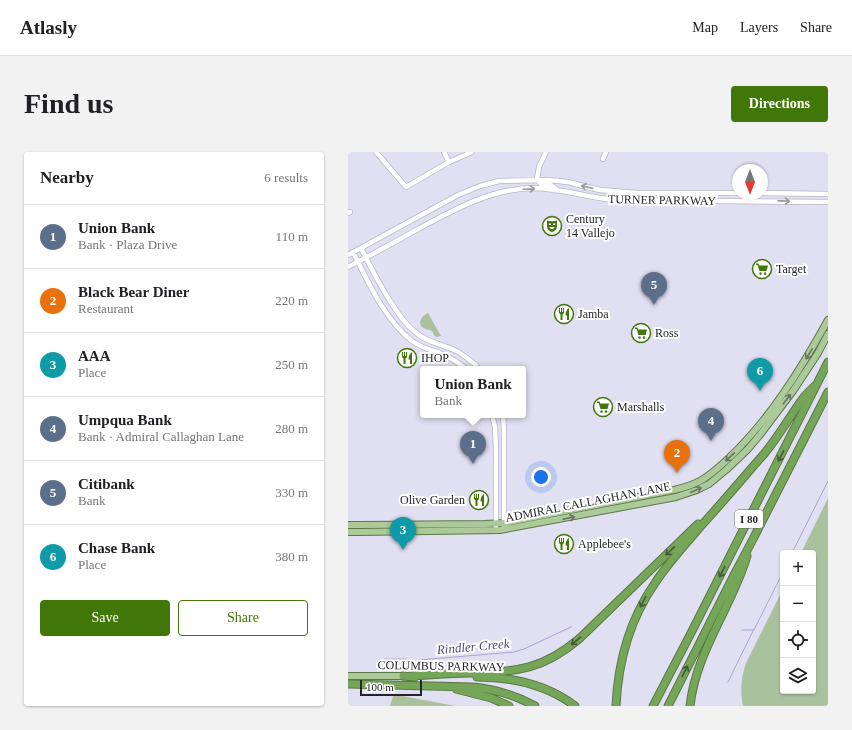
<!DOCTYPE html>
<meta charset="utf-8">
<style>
:root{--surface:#fff;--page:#f2f2f2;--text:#202124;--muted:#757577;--line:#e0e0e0;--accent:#407708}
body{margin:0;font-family:Georgia,serif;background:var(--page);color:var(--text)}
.controls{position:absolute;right:12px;bottom:12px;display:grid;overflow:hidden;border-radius:4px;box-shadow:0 1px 3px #0004}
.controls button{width:36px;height:36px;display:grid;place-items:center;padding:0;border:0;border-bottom:1px solid var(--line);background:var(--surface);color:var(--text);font:20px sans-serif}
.compass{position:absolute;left:384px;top:12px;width:36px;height:36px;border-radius:50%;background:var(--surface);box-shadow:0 1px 3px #0004;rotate:180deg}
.scale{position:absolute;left:12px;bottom:10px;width:62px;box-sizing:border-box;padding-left:4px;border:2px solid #24242b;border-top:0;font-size:11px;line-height:14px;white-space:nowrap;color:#24242b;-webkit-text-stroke:3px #fff;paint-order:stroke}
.you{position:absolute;left:193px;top:325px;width:14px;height:14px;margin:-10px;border:3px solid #fff;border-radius:50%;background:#1a73e8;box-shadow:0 0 0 6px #1a73e833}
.badge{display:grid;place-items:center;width:26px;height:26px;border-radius:50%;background:var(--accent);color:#fff;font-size:13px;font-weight:700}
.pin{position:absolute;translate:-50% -33px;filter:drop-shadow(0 1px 2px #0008)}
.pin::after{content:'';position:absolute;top:21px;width:14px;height:12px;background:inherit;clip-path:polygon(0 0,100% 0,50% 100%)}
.popup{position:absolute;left:72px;top:214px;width:106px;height:52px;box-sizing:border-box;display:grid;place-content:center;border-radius:4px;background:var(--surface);filter:drop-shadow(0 1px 3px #0005);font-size:13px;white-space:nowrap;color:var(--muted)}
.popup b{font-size:15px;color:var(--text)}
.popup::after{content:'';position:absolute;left:50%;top:100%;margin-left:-8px;border:8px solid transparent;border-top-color:var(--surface)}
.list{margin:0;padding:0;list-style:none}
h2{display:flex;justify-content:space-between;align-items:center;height:52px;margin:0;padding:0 16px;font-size:17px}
h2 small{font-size:13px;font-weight:400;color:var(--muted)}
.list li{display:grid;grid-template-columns:26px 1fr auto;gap:12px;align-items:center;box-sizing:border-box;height:64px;padding:0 16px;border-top:1px solid var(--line)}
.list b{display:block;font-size:15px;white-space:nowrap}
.list p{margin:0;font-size:13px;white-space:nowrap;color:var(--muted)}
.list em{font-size:13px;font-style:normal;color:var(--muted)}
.actions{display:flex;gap:8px;padding:12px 16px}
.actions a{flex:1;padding:9px 0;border:1px solid var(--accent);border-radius:4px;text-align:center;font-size:14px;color:var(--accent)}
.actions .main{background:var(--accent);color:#fff}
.icon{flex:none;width:22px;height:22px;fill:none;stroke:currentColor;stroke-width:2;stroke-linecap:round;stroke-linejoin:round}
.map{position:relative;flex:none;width:480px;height:554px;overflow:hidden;border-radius:4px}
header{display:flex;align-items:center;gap:24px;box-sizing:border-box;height:56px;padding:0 20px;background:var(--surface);border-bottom:1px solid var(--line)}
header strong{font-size:19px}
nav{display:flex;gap:22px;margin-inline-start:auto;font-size:14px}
.intro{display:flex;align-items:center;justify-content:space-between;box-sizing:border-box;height:96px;padding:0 24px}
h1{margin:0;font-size:28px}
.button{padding:10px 18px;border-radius:4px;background:var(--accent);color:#fff;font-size:14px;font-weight:700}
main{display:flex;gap:24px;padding:0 24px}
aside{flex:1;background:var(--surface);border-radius:4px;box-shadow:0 1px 3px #0004}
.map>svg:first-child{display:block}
.green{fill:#aac19e}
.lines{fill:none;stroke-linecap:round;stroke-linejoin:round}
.stream{stroke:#a9a3d3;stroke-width:1}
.minor-casing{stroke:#b8b6c9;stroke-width:6}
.major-casing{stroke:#597847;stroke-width:8}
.highway-casing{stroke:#597847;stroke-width:9}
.minor{stroke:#fff;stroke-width:4.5}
.major{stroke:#acc99a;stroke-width:6}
.highway{stroke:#75a556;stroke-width:7}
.oneway{stroke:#9c9ca0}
.oneway2{stroke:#687662}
.oneway3{stroke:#44583c}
.labels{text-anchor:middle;stroke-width:4;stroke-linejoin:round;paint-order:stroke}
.shield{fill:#fff;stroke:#66666b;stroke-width:1}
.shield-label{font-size:11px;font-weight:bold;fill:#24242b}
.street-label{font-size:12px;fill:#24242b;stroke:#fff}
.poi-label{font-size:12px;fill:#24242b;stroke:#fff;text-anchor:start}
.water-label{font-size:13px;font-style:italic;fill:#514683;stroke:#fff}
</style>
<header>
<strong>Atlasly</strong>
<nav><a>Map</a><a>Layers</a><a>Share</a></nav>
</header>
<div class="intro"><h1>Find us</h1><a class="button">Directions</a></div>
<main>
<aside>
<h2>Nearby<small>6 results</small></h2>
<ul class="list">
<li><span class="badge" style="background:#5c6f8a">1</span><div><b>Union Bank</b><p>Bank · Plaza Drive</p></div><em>110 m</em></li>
<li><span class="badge" style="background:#e8710a">2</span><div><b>Black Bear Diner</b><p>Restaurant</p></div><em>220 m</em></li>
<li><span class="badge" style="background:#0f9aa8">3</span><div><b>AAA</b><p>Place</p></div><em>250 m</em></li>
<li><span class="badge" style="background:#5c6f8a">4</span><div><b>Umpqua Bank</b><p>Bank · Admiral Callaghan Lane</p></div><em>280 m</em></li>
<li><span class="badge" style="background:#5c6f8a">5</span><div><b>Citibank</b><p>Bank</p></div><em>330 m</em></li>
<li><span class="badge" style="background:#0f9aa8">6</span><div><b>Chase Bank</b><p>Place</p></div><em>380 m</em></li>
</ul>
<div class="actions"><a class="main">Save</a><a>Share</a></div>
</aside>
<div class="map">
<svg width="480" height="554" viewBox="0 0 480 554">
<rect width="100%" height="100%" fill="#e1dff2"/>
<path class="green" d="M80,161L93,184L88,185L86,183L84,179C82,178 76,177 74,175C69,169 75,164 80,161Z
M480,346V554H395C392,539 393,526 398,511L435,437V539H465V401H453Z
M45,544H54L108,554H42Z"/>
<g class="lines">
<path class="stream" d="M444,401L480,329
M394,478H406L435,420
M37,507H58
M71,508L166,500L176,497L223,475
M380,530L405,479"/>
<g class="minor-casing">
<path id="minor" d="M28,0L58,35L101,10L124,0
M96,0L101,10
M198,0L191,15L189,27L193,32L203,33L208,37
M255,7L258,0
M414,41L480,42
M0,61L2,60
M13,96C21,112 29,128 39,144C49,160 58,175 74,185C84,191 95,193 106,198C114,201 121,208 128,213L130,217
M5,100C20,130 37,168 64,189C72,195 82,198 92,201C101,205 111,211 118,217
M0,103L110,43L132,34L151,29L200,28L220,30L239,35L252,38L289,41H390
M0,115C23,103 47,90 70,77C107,57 144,36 187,36C214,37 239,45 266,48L480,50
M144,263L147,275L148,297V379
M155,263L156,278V373"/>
</g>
<g class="major-casing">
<path id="major" d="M0,373H12L137,372L156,371L326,338C335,336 344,333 352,329C363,323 372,314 381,306C422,267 453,217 480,168
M0,380H12L152,378L328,345L349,338L361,332L378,318L400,297L411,284L445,239L470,201L480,182
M0,524H55"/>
</g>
<g class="highway-casing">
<path id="highway" d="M55,524L67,525
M63,524C83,523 102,521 122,521C168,519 193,519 231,487L350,372
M129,525C164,525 198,532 227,554
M0,532L124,535C147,537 167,543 187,554
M108,537L143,546L161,554
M268,554C270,511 282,467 307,431C320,411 337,393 352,375C374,351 395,326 416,302C431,284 442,264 456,245C460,240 465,236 469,232
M305,554L343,481L480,210
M320,554L386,423L403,391L480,240
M342,554C348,499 384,455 399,404"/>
</g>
<use href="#minor" class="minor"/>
<use href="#major" class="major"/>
<use href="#highway" class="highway"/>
</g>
<defs><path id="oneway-shaft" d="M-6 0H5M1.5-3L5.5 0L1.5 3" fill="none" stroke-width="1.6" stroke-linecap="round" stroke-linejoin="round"/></defs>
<g class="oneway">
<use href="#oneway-shaft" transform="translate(239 35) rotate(-167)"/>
<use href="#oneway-shaft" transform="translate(181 37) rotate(-2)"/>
<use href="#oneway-shaft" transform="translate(436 49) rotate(1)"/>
</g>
<g class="oneway2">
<use href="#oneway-shaft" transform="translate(461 202) rotate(121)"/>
<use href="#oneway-shaft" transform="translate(439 247) rotate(-53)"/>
<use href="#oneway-shaft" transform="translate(382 305) rotate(137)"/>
<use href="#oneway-shaft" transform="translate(348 338) rotate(-24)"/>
<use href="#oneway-shaft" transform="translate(221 366) rotate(-11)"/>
</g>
<g class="oneway3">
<use href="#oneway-shaft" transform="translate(433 304) rotate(117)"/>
<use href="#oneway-shaft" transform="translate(322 399) rotate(136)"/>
<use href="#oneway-shaft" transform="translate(374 420) rotate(117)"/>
<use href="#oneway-shaft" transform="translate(295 450) rotate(118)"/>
<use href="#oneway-shaft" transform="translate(228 489) rotate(140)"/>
<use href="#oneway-shaft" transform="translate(337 519) rotate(-63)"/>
</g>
<defs>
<g id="theatre-ring" transform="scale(1)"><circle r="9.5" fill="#fff" stroke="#407708" stroke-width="1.5"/><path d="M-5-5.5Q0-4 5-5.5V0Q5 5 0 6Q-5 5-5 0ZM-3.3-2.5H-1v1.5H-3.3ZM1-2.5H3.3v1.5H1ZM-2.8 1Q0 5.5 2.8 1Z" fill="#407708"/></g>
<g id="supermarket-ring" transform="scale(1)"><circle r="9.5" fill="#fff" stroke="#407708" stroke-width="1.5"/><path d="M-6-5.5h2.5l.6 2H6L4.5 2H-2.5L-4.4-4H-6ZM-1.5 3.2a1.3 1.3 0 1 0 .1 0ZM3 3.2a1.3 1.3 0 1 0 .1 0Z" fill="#407708"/></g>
<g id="restaurant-ring" transform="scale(1)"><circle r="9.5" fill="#fff" stroke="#407708" stroke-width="1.5"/><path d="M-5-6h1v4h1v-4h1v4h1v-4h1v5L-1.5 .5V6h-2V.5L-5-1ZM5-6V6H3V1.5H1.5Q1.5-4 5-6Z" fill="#407708"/></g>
</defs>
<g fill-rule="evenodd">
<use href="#theatre-ring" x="204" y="74"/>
<use href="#supermarket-ring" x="414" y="117"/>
<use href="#restaurant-ring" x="216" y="162"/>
<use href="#supermarket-ring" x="293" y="181"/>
<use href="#restaurant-ring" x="59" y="206"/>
<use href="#supermarket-ring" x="255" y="255"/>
<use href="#restaurant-ring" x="131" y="348"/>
<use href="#restaurant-ring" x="216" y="392"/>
</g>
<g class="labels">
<rect class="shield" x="387" y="358" width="28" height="18" rx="3"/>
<g class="shield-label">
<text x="401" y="371">I 80</text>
</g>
<g class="street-label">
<text transform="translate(314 48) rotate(1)" y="4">TURNER PARKWAY</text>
<text transform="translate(240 350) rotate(-11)" y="4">ADMIRAL CALLAGHAN LANE</text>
<text transform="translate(93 514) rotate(1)" y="4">COLUMBUS PARKWAY</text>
</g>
<g class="poi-label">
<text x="218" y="71">Century<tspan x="218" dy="14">14 Vallejo</tspan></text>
<text x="428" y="121">Target</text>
<text x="230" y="166">Jamba</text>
<text x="307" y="185">Ross</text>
<text x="73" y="210">IHOP</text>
<text x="269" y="259">Marshalls</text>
<text x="117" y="352" text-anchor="end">Olive Garden</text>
<text x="230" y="396">Applebee's</text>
</g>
<g class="water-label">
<text transform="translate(125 494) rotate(-5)" y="5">Rindler Creek</text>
</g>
</g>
</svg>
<div class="controls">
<button>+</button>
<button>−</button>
<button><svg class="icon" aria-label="locate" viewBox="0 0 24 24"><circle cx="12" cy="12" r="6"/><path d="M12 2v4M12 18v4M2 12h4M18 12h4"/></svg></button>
<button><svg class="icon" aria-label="layers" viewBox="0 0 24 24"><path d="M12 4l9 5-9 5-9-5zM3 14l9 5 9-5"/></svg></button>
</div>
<svg class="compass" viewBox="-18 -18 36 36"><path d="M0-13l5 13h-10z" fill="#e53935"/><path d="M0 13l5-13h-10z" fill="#757577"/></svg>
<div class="scale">100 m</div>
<div class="you"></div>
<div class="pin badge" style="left:125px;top:312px;background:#5c6f8a">1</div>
<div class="popup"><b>Union Bank</b>Bank</div>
<div class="pin badge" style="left:329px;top:321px;background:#e8710a">2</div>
<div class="pin badge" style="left:55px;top:398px;background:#0f9aa8">3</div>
<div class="pin badge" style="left:363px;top:289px;background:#5c6f8a">4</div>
<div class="pin badge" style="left:306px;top:153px;background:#5c6f8a">5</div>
<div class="pin badge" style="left:412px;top:239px;background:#0f9aa8">6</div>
</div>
</main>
